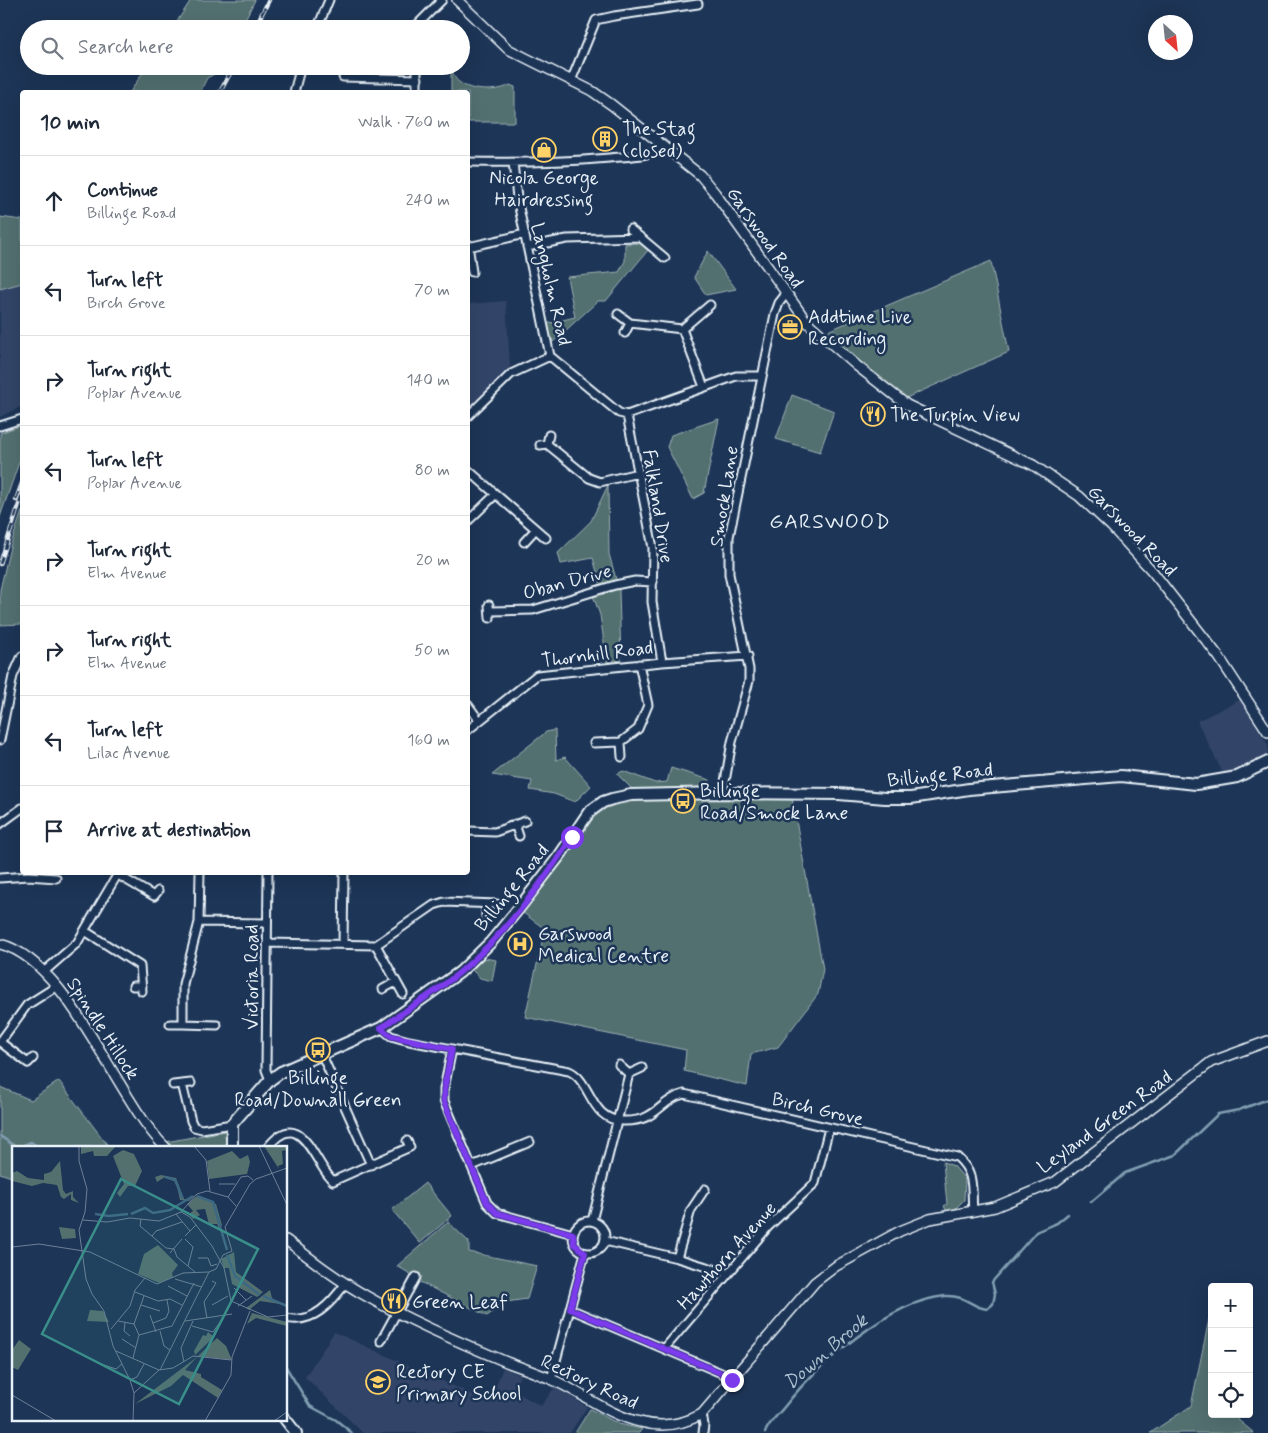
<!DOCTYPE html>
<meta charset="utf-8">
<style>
:root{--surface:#fff;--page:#f2f2f3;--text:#1f2937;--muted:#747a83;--line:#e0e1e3}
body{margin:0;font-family:Mynerve,sans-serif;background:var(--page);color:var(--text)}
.controls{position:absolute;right:15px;bottom:15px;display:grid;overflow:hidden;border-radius:5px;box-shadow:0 5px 20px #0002}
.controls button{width:45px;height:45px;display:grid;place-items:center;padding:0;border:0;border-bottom:1px solid var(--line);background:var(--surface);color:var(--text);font:25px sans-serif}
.compass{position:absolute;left:1148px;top:15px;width:45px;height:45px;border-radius:50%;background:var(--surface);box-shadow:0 5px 20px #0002;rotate:153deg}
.stop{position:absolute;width:15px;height:15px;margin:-11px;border:4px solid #7c3aed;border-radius:50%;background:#fff}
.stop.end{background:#7c3aed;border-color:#fff;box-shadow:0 1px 5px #0008}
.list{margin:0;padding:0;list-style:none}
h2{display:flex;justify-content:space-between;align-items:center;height:65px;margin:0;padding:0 20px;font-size:21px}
h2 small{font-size:16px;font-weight:400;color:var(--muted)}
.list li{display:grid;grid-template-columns:32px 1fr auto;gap:15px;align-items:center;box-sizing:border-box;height:90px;padding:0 20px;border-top:1px solid var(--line)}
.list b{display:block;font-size:19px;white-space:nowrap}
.list p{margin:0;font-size:16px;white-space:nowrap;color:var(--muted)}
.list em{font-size:16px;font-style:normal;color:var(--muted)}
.icon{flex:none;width:28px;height:28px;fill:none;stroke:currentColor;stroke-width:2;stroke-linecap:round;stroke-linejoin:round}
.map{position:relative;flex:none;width:1268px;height:1433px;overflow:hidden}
.search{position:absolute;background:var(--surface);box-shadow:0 5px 20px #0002;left:20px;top:20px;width:450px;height:55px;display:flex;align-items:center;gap:12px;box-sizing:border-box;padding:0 18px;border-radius:28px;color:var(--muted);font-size:19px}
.panel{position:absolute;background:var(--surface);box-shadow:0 5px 20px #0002;left:20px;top:90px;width:450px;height:785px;border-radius:5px}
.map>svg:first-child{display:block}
.built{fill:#334468}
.green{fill:#53706f;stroke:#9eb0b4}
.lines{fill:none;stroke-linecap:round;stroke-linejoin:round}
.stream{stroke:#819fb2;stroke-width:2.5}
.minor-casing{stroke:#e8f1f8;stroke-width:11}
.tertiary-casing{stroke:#e8f1f8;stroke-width:12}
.secondary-casing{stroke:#e8f1f8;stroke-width:14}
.minor{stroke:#1d3557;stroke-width:7}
.tertiary{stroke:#1d3557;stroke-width:9}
.secondary{stroke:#1d3557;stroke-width:10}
.rail-casing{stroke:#e8f1f8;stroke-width:4.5}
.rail{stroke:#1d3557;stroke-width:2.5;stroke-dasharray:8;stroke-linecap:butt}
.route{stroke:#7c3aed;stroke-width:6}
.labels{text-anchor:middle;stroke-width:5;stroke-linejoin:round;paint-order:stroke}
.poi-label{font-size:19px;fill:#e8f1f8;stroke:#1d3557;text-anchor:start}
.street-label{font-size:19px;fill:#e8f1f8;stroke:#1d3557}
.water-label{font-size:20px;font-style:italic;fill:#acc1cf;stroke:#1d3557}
.quarter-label{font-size:21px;letter-spacing:1px;fill:#e8f1f8;stroke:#1d3557}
.inset-river{fill:none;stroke:#3d6883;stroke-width:2.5}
.inset-road{fill:none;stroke:#6e8097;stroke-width:1}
.view{fill:#3a8f8a;fill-opacity:0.15;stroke:#3a8f8a;stroke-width:2.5}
.inset-edge{fill:none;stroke:#e8f1f8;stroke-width:2.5}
</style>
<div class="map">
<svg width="1268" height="1433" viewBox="0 0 1268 1433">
<rect width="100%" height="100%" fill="#1d3557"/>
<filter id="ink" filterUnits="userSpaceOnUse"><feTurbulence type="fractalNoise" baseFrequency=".02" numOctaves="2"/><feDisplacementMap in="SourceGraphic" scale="10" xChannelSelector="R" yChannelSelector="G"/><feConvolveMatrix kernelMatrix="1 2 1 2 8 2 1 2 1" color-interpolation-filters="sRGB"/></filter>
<g filter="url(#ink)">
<path class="built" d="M22,283V406L0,417V289Z
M506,301L510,367L468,408V304Z
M1240,700L1268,745V756L1238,772L1224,775L1197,721Z
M334,1332L489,1402L503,1368L520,1375L514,1391L541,1406L555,1387L587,1407L570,1433H363L305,1377Z"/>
<path class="green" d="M191,0H255L240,29H172Z
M147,66H221L218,72L207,78L200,92H130Z
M451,67C453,73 454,78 459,82C471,92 498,92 510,85L515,87V122H468V92H451Z
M0,217L22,220V283L0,289Z
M640,243L649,249L606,301H598L553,342L546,324L575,317L567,277L619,272L625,261V244Z
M708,251L736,289L706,295L694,277Z
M991,261L1009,352L906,398L823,333Z
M792,395L834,411L820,452L776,439Z
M719,419L704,493L693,499L667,447L671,435Z
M22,425V454L0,517V433Z
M608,485L609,554L619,590L621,660L607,662L600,615L591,590L601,586L593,558L561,564L558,553L591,521Z
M22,511V624L0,625V590L10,547Z
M555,730L556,760L565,757L591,786L575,802L554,794L530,790L532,781L492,775L546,732Z
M671,768L710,780V786L667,790H633L617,774L623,771L655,783L667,782Z
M703,798H792L823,969L818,994L778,1047L751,1054L747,1086L684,1071L686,1050L525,1017L545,929L522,912L558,868L590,822L603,808L624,800Z
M484,958L496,960L492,981L480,978L472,970Z
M59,1081L109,1147H14V1178L0,1173V1087L31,1100Z
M225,1131L226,1147H170L166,1142Z
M943,1162L954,1166L965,1179L964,1200L952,1212H947L944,1206L947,1204Z
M425,1183L452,1216L420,1243L392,1210Z
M448,1222L469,1242V1252L537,1266L527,1299L506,1302L487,1316L418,1281L419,1279L397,1266Z
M1212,1305V1414H1231L1254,1433H1150L1191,1406Z
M590,1409L619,1424L642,1429L639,1433H575Z"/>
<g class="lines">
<path class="stream" d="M0,1136L16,1147
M19,1147L31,1142L38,1147
M1091,1202L1125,1173L1175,1155L1218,1114L1239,1110L1268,1099
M286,1367L310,1406L336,1420L352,1433
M765,1433C768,1423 778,1415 785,1406C818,1364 890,1301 945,1296C967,1295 970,1307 987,1309L993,1304L995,1294L992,1282L1036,1232L1057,1223L1068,1214"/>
<g class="minor-casing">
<path id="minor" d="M317,29L329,0
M413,29L442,0
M417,66V92
M343,77L418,79
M358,77V66
M571,81L596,20L614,16L698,4
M294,92L301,66
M468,162C515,163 562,162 609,158C629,156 648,157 665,147
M513,163L517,198L550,356L619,413L627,415L736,376H761
M630,229L640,237
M468,244L472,272
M468,247L525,234
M527,247L567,239L640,237L665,258
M618,314L630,323L682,329L704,387
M682,329L710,305
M625,333L630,323
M627,415L653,548L652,602L662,662
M468,416L511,374L550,356
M0,426L22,419
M547,444L589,478L600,482L638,473
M540,445L547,444L549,435
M468,470L546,538
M468,521L495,495
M524,542L535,530
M489,605L490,618
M490,611L533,610L615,585L635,581L653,582
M468,705L479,720
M468,730L537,675L662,662L748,656
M0,740L13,676L22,656
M621,742L622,757
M594,743L621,742L638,729L648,705L639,664
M723,793L732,742L749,681V669L729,574V537L775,314L779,303L786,294
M0,824L22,808
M515,824L519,836
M468,831L495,832L525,821
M200,872L199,922L183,984V1024L217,1025
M268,872L266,1070L270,1080
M118,875L154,896L158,891
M0,878L28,876L56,878
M486,904V916
M199,922L267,923
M85,931L140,966L142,991
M267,943L376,945L434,905L444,902L497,904
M343,944L344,872
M376,945L403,994
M45,971L77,943L119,872
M133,986H142
M383,989L396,982
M170,1024H183
M381,1028L391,1036L409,1041L569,1071C592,1081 589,1120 623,1121C658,1122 659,1100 684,1094L957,1157C976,1174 971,1188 973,1212
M452,1049L444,1089V1101L487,1203L497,1213L573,1234
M321,1053L371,1165
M33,1058L28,1063L0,1042L27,1005L57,986
M619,1065L629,1074L642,1068
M182,1084L191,1121L194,1127L202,1129L232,1124
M173,1085L191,1083
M268,1147C301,1105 313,1162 333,1181L410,1147L407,1141
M472,1166L530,1142
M573 1237a16 16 0 1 1 32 0a16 16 0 1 1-32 0Z
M592,1221L629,1074
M605,1241L677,1258L727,1273
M677,1258L691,1210L705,1189
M570,1309L726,1375L732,1380
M286,1318C313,1325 332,1302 346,1283
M381,1341L416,1277
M665,1348L768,1227L815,1183L829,1128
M551,1379L585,1253
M702,1414L704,1425L703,1433"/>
</g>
<g class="tertiary-casing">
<path id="tertiary" d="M457,0L508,49L592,91L612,105L700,175L715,193L807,322L857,366L907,405L1033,465L1079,496L1111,526L1153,572L1219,657L1268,732
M0,944C69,961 115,1097 165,1147
M286,1240C312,1260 339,1281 368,1297C410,1321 463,1344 509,1363C523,1368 537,1373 551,1379C581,1392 608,1415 640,1422C662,1428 682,1425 702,1414L815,1282L836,1266L900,1231L930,1219L995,1207L1055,1182L1211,1062L1268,1041"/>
</g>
<g class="secondary-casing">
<path id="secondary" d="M232,1147V1124L270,1080L281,1072L381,1028L460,972L491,942L519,908L560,855L589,812L603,802L612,799L631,795L723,793L839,794L885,798H911L969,789L1121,776L1196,784L1237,777L1268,762
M285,1419L296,1433"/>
</g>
<use href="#minor" class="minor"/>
<use href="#tertiary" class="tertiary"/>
<use href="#secondary" class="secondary"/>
<g class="rail-casing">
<path id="rail" d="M254,29L269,0
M220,92L234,66
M16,500L22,483
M0,564L22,495"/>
</g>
<use href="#rail" class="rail"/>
</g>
</g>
<g class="lines" filter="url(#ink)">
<path class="route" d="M572,837C542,884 502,937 459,973C435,993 407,1009 381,1028L391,1036L452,1049L444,1089V1102L487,1203L497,1213L573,1234L574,1244L585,1253L570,1309L726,1375L732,1380"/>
</g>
<defs>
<g id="building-ring" transform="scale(1.25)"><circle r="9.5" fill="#1d3557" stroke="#ffd166" stroke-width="1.5"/><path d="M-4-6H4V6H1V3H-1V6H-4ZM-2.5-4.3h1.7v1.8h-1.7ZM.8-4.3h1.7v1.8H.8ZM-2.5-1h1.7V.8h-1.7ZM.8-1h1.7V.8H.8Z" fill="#ffd166"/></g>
<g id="shop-ring" transform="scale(1.25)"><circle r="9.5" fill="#1d3557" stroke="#ffd166" stroke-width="1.5"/><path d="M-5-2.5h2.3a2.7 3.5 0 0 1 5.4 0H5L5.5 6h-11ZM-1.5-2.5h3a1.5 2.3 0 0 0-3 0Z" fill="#ffd166"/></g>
<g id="office-ring" transform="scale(1.25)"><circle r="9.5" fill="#1d3557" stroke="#ffd166" stroke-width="1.5"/><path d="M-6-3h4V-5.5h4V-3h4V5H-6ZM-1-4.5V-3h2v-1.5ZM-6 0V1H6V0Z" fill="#ffd166"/></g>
<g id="restaurant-ring" transform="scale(1.25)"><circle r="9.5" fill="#1d3557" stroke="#ffd166" stroke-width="1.5"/><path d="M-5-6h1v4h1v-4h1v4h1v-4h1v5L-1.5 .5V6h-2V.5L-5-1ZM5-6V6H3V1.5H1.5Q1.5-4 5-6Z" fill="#ffd166"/></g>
<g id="bus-ring" transform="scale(1.25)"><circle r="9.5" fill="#1d3557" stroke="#ffd166" stroke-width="1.5"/><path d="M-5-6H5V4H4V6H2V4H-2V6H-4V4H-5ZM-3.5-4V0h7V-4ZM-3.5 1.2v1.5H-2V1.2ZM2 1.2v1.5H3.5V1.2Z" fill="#ffd166"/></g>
<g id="hospital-ring" transform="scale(1.25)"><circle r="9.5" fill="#1d3557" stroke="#ffd166" stroke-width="1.5"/><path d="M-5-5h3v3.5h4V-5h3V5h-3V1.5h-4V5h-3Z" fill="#ffd166"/></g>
<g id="school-ring" transform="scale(1.25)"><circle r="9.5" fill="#1d3557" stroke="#ffd166" stroke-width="1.5"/><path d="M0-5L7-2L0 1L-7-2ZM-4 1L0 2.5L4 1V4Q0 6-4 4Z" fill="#ffd166"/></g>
</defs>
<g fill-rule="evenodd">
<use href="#building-ring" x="605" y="139"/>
<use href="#shop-ring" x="544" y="150"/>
<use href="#office-ring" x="790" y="327"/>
<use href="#restaurant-ring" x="873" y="414"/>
<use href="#bus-ring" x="683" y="801"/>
<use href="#hospital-ring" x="520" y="944"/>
<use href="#bus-ring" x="318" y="1050"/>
<use href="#restaurant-ring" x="394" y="1301"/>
<use href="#school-ring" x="378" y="1382"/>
</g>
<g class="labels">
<g class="poi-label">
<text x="622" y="135">The Stag<tspan x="622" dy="22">(closed)</tspan></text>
<text x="544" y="184" text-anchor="middle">Nicola George<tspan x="544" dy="22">Hairdressing</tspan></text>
<text x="808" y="323">Addtime Live<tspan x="808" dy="22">Recording</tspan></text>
<text x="890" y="421">The Turpin View</text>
<text x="700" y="797">Billinge<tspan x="700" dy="22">Road/Smock Lane</tspan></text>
<text x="538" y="940">Garswood<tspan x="538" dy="22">Medical Centre</tspan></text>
<text x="318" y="1084" text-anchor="middle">Billinge<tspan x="318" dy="22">Road/Downall Green</tspan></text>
<text x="412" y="1308">Green Leaf</text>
<text x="396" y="1378">Rectory CE<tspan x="396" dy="22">Primary School</tspan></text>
</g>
<g class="street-label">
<text transform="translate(766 237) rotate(55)" y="7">Garswood Road</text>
<text transform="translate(552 284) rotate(77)" y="7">Langholm Road</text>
<text transform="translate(723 496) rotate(-81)" y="7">Smock Lane</text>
<text transform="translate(659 506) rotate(81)" y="7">Falkland Drive</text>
<text transform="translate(1133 530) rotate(46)" y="7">Garswood Road</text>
<text transform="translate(567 581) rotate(-15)" y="7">Oban Drive</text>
<text transform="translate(597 653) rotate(-7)" y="7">Thornhill Road</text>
<text transform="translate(940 774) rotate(-6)" y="7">Billinge Road</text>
<text transform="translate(511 887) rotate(-51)" y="7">Billinge Road</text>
<text transform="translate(251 977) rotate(-90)" y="7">Victoria Road</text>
<text transform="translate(104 1028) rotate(57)" y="7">Spindle Hillock</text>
<text transform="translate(818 1108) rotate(13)" y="7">Birch Grove</text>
<text transform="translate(1104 1121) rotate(-36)" y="7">Leyland Green Road</text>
<text transform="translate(726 1255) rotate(-48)" y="7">Hawthorn Avenue</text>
<text transform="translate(590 1381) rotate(25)" y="7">Rectory Road</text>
</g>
<g class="water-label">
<text transform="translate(825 1351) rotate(-41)" y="7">Down Brook</text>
</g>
<g class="quarter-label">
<text x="830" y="528">GARSWOOD</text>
</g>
</g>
<g transform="translate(12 1146)">
<rect width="275" height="275" fill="#1d3557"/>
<path d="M69,0H104L95,10H82L81,5L69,8ZM252,0H275V4L270,5L271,18L266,20L267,23ZM111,4L122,8L130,25L123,40H116L108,51L105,47L112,38L101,10ZM220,5L228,13L236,9L238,16L235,28L197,33L195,15ZM48,15L51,44L54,48L61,45V51L67,57L59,54V48L52,53L49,51L45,39L31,37L20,40L0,35V27L5,25L16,32L32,34V28L39,26ZM149,29L164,32L172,53L176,54L186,47L177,55L168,54L164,36L153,31L145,36L143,31ZM185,50L204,58L210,79L207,83L205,78H197L193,63L184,64L188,69L181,73L177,68L181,65L175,58ZM47,81L63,83L64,92L50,93ZM146,99L166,119L160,127L161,131L147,137L126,128L132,108ZM222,106L224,126L251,146L245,151L220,138L217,122H212L209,113ZM258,144L260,152L268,158L248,155L237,164L234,162ZM78,164L91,165L97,176L75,175ZM240,167L275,176V180L244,172L235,178ZM196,186L202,191L183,209L182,205L191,189L194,190ZM205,192L214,200L220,214L186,210ZM7,194L19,203L6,224L0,221V204ZM185,211L173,224L189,228V231L210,244L206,252L171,229L159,240L123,258Z" fill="#53706f"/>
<path class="inset-river" d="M153,31L163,34L171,53M185,50L201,56L215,104M83,68L97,70L116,68M119,68L133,62L141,67L158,64L181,50M215,109L223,130L248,149M251,150L275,160"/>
<path class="inset-road" d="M67,0V15L75,43L73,66L67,84L74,133L80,148L92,165L101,200L118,234L122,247L121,275M182,0L194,14L198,45M247,0L275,59M207,38H223M216,51L229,31L236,30L241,34M169,66L178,71L200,100L212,122L219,155L256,171L275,169M169,66L185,48L195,45L216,51L224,60M164,68L178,85M129,73L128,80L154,102L162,103L165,111L183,126M71,74L95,76L118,72L147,75L169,66M140,90L144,85L170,76M173,90L184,79M173,93L181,101L176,120M0,101L27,98L78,106L145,138L171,127L197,126L204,123L211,109L220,105L213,81L238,38L244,33L275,22M158,107L170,93M186,112H196L199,120L205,118M163,133L190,141M156,140L175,150M222,142L234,154M123,146L146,155L158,153L170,159M129,159L148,165M200,159L216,150M226,160L240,150M138,169L144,186M195,172L192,156L204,137L200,135M106,175L122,178L127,189L121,212M173,175L220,168M113,177L112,185L118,190M141,177L154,172L157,165L155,154M122,178L132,150M180,180L201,186L213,169M99,183L118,160L123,144L133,132M148,185L152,200L158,204M127,189L160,180L182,137M110,193L124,202M104,205L147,224L161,222L181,210L219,214M172,216L169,202L181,175M92,219L104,223L110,218M148,224L197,126M118,234L125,231L132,218M122,247L147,224M0,249L44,275M193,275L219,229L220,211L238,165M262,275L275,266"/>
<path class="view" d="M109,33L246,103L167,258L30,188Z"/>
<rect width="275" height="275" class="inset-edge"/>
</g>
</svg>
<div class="controls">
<button>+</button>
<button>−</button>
<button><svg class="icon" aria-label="locate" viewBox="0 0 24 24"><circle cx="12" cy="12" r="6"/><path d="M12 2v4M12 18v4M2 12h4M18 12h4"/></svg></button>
</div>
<svg class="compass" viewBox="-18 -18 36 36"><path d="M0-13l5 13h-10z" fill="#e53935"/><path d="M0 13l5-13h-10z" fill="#747a83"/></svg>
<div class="stop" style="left:572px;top:837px"></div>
<div class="stop end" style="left:732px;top:1380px"></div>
<div class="search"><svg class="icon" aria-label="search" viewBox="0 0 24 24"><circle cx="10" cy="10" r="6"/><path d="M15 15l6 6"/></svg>Search here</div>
<section class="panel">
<h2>10 min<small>Walk · 760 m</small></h2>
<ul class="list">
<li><svg class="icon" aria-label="ahead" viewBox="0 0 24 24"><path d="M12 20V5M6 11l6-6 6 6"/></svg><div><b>Continue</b><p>Billinge Road</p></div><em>240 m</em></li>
<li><svg class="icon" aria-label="left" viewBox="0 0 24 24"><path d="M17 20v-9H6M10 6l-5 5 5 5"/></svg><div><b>Turn left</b><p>Birch Grove</p></div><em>70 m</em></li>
<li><svg class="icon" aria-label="right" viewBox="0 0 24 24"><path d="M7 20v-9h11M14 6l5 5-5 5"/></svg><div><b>Turn right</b><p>Poplar Avenue</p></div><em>140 m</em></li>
<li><svg class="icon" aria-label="left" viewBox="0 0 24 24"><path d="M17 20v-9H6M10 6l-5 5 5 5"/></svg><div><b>Turn left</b><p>Poplar Avenue</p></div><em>80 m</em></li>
<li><svg class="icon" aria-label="right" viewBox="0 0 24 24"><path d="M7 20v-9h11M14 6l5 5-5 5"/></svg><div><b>Turn right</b><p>Elm Avenue</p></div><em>20 m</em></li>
<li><svg class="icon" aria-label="right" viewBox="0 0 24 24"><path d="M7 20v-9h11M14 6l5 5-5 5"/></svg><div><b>Turn right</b><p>Elm Avenue</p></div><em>50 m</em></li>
<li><svg class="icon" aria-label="left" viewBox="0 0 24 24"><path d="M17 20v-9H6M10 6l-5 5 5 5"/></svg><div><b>Turn left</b><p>Lilac Avenue</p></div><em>160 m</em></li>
<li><svg class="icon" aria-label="arrive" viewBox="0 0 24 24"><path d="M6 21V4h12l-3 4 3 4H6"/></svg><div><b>Arrive at destination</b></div></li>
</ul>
</section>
</div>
